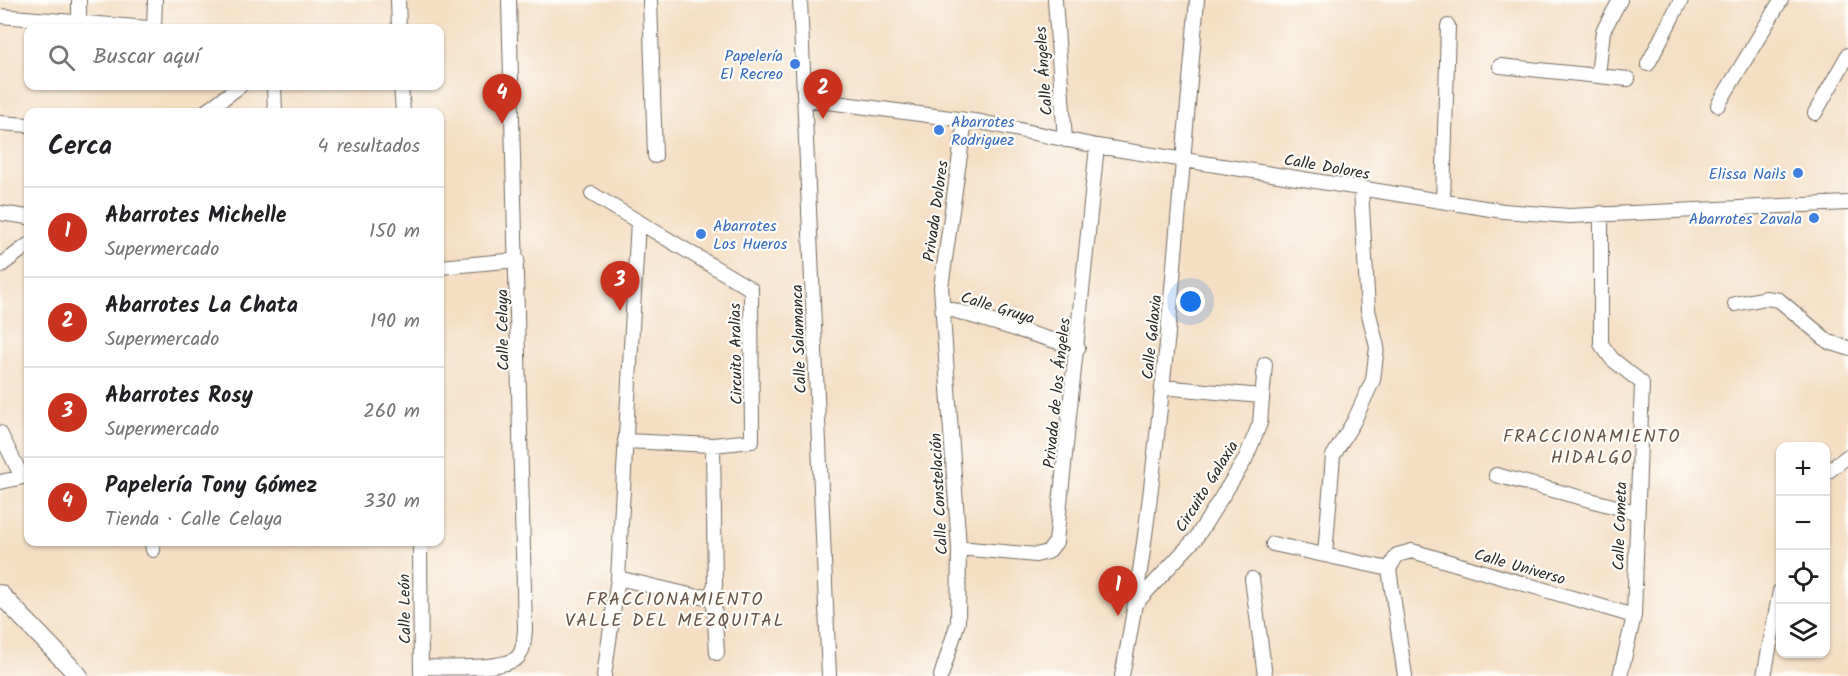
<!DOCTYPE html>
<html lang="es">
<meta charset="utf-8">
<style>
:root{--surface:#fff;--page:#f2f2f2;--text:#202124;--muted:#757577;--line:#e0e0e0;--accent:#c8321e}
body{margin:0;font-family:Kalam,sans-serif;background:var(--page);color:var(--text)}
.controls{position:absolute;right:18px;bottom:18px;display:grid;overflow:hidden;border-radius:12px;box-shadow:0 2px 4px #0004}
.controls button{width:54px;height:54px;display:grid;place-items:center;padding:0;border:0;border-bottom:2px solid var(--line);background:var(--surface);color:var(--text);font:30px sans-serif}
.you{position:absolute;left:1191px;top:302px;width:21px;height:21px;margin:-15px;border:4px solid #fff;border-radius:50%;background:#1a73e8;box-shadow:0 0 0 9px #1a73e833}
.badge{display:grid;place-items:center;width:39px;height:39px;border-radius:50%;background:var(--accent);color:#fff;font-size:20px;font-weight:700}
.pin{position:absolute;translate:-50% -50px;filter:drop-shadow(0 2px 3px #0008)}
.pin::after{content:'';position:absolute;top:32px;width:21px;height:18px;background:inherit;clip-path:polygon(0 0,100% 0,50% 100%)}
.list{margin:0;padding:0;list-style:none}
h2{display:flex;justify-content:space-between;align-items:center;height:78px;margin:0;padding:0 24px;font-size:26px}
h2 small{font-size:20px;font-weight:400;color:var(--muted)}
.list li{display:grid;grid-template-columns:39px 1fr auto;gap:18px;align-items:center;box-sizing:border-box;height:90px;padding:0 24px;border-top:2px solid var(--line)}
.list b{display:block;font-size:22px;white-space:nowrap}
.list p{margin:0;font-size:20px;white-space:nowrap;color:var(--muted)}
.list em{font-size:20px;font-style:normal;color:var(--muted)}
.icon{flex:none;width:33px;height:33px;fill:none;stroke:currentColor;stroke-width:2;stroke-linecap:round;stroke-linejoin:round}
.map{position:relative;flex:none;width:1848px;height:676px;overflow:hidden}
.search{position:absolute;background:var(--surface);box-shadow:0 2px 4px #0004;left:24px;top:24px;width:420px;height:66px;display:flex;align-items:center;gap:15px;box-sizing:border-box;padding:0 21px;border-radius:12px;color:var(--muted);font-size:22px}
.panel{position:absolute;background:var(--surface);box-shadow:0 2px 4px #0004;left:24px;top:108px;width:420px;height:438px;border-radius:12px}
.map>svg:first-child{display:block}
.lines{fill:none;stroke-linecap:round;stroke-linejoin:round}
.street-casing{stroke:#726a60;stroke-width:16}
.secondary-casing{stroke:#726a60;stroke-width:20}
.street{stroke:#fff;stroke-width:14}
.secondary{stroke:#fff;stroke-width:18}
.shop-dot{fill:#3f7fe0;stroke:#fdfcf7;stroke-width:2}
.labels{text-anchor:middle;stroke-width:4.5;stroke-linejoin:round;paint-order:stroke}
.shop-label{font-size:16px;fill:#366cbe;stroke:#fdfcf7;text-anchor:end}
.street-label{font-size:16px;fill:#2b2b2b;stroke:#fdfcf7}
.neighbourhood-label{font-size:18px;letter-spacing:1.5px;fill:#665449;stroke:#fdfcf7}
</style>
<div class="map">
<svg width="1848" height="676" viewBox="0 0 1848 676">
<rect width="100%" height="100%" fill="#fdfcf7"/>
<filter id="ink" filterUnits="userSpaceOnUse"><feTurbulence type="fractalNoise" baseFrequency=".0167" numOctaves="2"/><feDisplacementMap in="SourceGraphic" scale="12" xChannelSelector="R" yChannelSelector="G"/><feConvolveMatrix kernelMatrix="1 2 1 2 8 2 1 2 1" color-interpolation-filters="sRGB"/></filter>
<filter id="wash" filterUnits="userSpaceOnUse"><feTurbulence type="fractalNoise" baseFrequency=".008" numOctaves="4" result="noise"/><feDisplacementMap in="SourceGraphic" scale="24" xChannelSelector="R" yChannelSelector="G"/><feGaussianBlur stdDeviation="1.35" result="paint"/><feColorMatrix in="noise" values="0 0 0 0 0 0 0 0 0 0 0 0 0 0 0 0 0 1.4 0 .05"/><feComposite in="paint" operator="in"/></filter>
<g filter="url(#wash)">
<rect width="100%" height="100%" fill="#f5dec3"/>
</g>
<g filter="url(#ink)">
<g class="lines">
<g class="street-casing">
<path id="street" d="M79,0V22
M398,0L399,28
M650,0L655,156
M800,0L829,676
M1055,0L1065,140
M0,16L148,28
M154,28L155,0
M1648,64L1681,0
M1500,66L1628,79
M1598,75L1603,31L1620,0
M274,86L275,112
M401,86L403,112
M805,99L981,122L1097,146L1503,211L1569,216L1848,203
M1718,105L1781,0
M205,112L240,86
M1815,113L1848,55
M0,123L28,125
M592,194L751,289L752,441L713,445L625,441
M1443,201L1448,26
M0,213L28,217
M1601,213V344L1612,359L1642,383L1634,616L1620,676
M0,266L28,245
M440,267L517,260
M1735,304L1766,298L1779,300L1829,342L1848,348
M943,307L1078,348
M1162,387L1261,396
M0,433L22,477
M1826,473L1848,456
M1496,475L1635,512
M0,482L28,476
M152,542L153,550
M420,542L421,674
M1273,544L1389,569
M959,548L1036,555L1048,552L1056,542L1097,146
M1325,555L1333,456L1354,421L1373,380L1377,347L1368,310L1361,189
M618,578L698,597L710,595
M1252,579L1265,676
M710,595L715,586L713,445
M710,595L714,606L717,653
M1137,602L1196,538L1245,460L1260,423L1265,364
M421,667C442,667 504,671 518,657C524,650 524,639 525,630L509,0
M604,676L618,578L638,221
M941,676L958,622L959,548L941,287L965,120
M1122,676C1144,566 1155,455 1167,343C1178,229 1188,115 1197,0
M1405,676L1389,569L1397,555L1412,551L1634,616
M1764,676L1780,591"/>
</g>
<g class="secondary-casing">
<path id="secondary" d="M0,594L79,676"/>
</g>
<use href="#street" class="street"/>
<use href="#secondary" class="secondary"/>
</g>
</g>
<g class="shop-dot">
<circle cx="795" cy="64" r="6"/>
<circle cx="939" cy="130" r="6"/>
<circle cx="1798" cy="173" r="6"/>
<circle cx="1814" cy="218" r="6"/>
<circle cx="701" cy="234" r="6"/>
</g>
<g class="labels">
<g class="shop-label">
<text x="783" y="61">Papelería<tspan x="783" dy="18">El Recreo</tspan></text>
<text x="951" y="127" text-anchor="start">Abarrotes<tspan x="951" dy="18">Rodriguez</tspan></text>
<text x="1786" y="179">Elissa Nails</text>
<text x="1802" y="224">Abarrotes Zavala</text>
<text x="713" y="231" text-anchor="start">Abarrotes<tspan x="713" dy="18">Los Hueros</tspan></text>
</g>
<g class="street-label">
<text transform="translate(1043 71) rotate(-94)" y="6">Calle Ángeles</text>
<text transform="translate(1327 166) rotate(10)" y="6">Calle Dolores</text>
<text transform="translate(935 211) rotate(-82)" y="6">Privada Dolores</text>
<text transform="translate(998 307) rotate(17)" y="6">Calle Gruya</text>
<text transform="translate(502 330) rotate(-91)" y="6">Calle Celaya</text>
<text transform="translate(1151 337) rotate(-84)" y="6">Calle Galaxia</text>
<text transform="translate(798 339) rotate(-92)" y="6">Calle Salamanca</text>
<text transform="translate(735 354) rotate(-91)" y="6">Circuito Aralias</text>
<text transform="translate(1056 393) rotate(-84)" y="6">Privada de los Ángeles</text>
<text transform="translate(1206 486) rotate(-58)" y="6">Circuito Galaxia</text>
<text transform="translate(938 494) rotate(-93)" y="6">Calle Constelación</text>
<text transform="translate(1619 526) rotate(-88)" y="6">Calle Cometa</text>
<text transform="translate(1520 566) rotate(16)" y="6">Calle Universo</text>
<text transform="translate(404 609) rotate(-91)" y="6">Calle León</text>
</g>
<g class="neighbourhood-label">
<text x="1592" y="442">FRACCIONAMIENTO<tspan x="1592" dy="21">HIDALGO</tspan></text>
<text x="675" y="605">FRACCIONAMIENTO<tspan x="675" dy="21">VALLE DEL MEZQUITAL</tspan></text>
</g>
</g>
</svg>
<div class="controls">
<button>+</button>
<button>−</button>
<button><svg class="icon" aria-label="locate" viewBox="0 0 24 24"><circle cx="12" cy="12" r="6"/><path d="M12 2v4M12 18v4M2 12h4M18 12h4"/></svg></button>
<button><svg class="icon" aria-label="layers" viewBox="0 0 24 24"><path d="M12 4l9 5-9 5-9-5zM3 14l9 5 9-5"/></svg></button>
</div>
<div class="you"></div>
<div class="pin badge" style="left:1118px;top:616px">1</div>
<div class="pin badge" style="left:823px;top:119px">2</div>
<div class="pin badge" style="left:620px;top:311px">3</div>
<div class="pin badge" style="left:502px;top:124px">4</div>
<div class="search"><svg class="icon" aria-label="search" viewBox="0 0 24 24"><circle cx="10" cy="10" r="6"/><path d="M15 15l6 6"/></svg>Buscar aquí</div>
<section class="panel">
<h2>Cerca<small>4 resultados</small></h2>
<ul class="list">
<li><span class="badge">1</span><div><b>Abarrotes Michelle</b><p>Supermercado</p></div><em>150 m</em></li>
<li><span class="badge">2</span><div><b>Abarrotes La Chata</b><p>Supermercado</p></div><em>190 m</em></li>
<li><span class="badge">3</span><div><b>Abarrotes Rosy</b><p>Supermercado</p></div><em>260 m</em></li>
<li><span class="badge">4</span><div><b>Papelería Tony Gómez</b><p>Tienda · Calle Celaya</p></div><em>330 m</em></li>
</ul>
</section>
</div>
